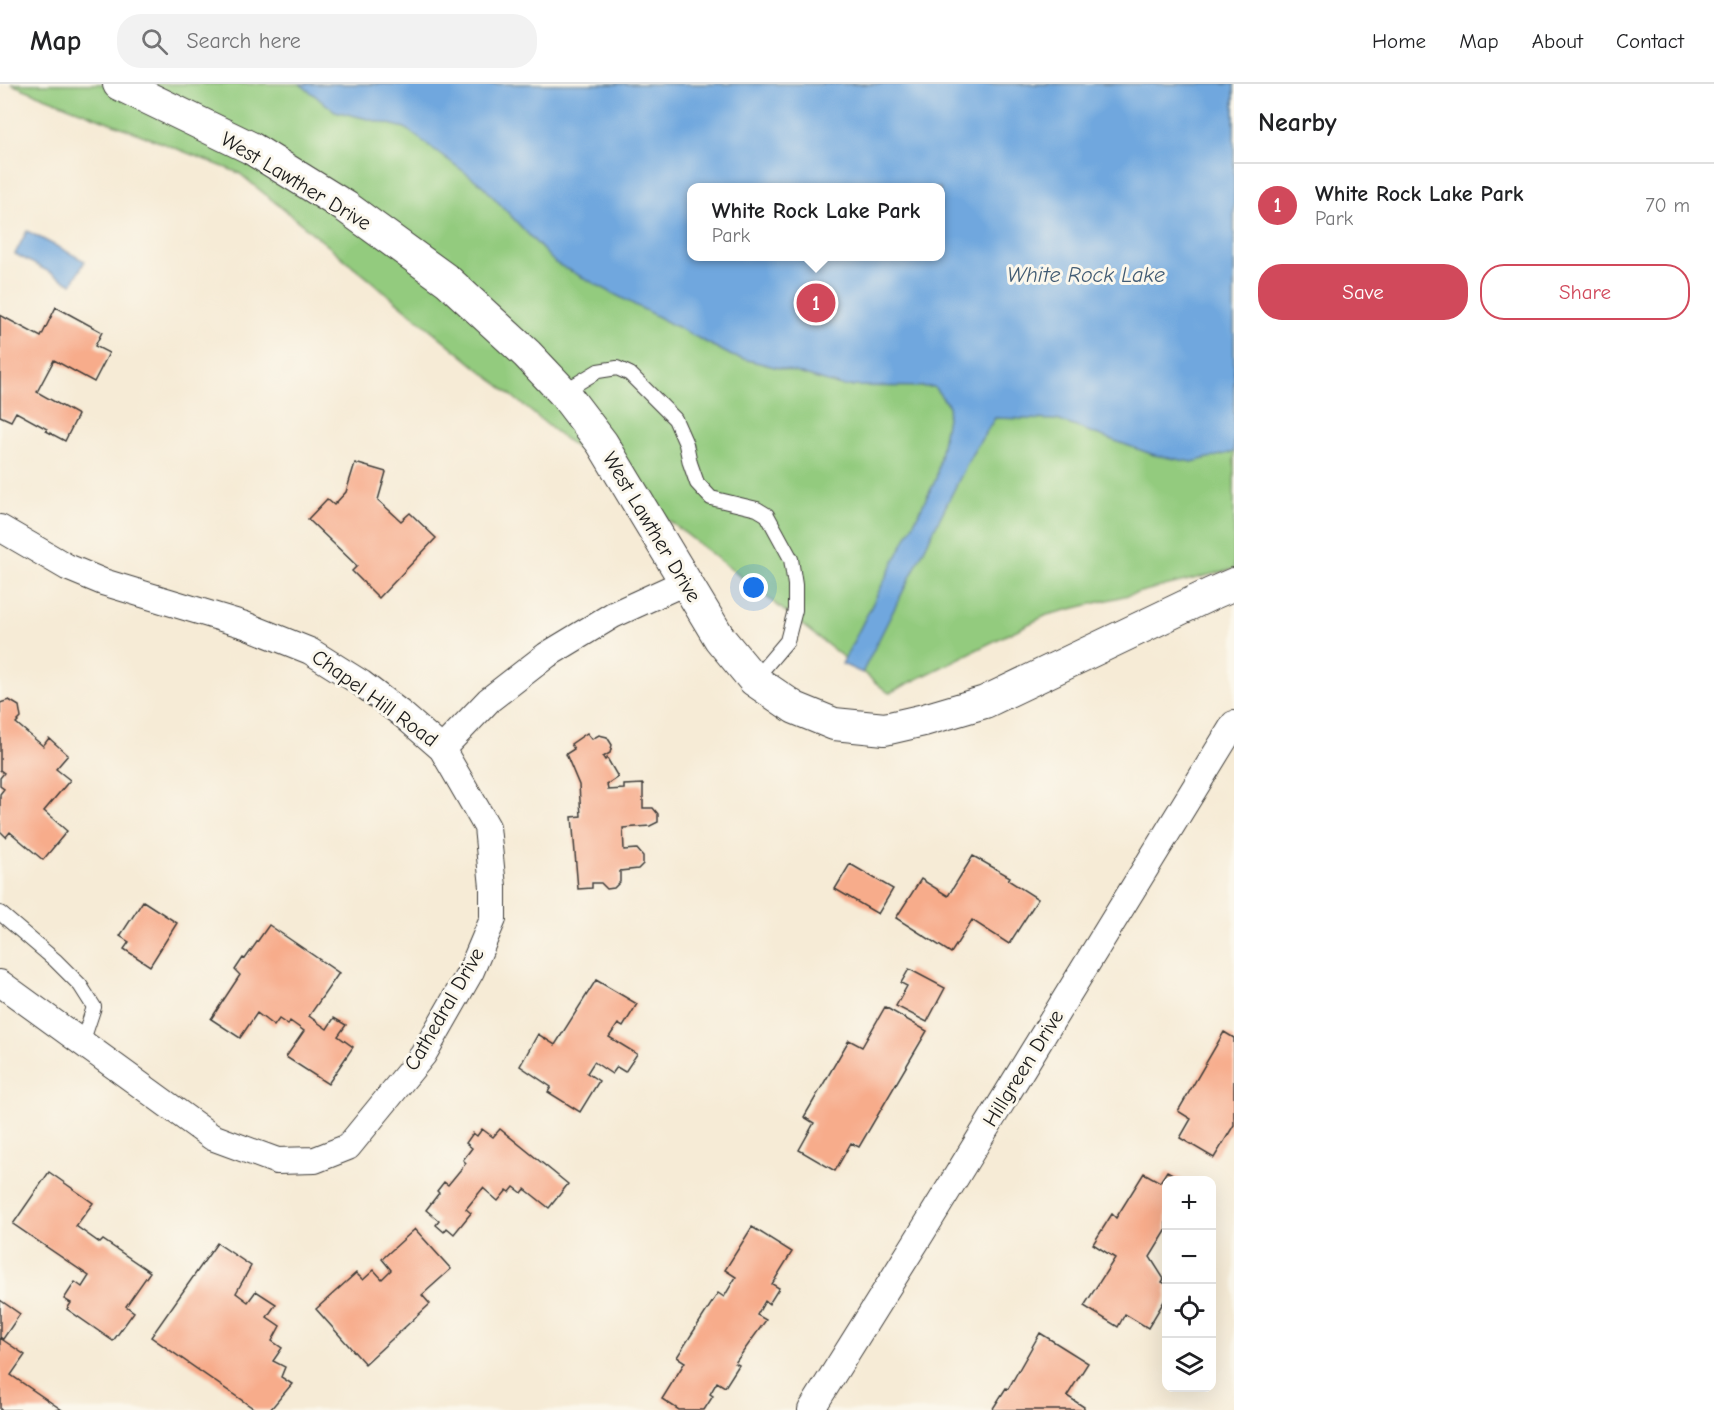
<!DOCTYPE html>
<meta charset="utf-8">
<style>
:root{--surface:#fff;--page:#f2f2f2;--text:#202124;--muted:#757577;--line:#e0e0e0;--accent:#d1495b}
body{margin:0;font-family:"Comic Neue",sans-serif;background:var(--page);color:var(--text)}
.controls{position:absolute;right:18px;bottom:18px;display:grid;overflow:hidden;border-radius:12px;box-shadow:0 6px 24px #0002}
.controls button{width:54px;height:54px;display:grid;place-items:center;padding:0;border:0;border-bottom:2px solid var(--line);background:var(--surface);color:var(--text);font:30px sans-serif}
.you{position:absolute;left:754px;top:504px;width:21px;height:21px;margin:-15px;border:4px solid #fff;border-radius:50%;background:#1a73e8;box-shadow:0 0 0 9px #1a73e833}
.badge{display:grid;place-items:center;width:39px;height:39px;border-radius:50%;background:var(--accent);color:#fff;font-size:20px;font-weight:700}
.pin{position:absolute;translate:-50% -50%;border:3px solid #fff;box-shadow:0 2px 6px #0006}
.popup{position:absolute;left:687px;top:99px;width:258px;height:78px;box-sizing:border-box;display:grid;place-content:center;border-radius:12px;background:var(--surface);filter:drop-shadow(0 2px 4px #0005);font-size:20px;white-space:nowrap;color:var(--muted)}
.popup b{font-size:22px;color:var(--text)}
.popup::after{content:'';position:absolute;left:50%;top:100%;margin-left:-12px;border:12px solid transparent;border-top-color:var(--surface)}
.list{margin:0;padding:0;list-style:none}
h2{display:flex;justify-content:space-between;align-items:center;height:78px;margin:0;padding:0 24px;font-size:26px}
h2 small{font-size:20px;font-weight:400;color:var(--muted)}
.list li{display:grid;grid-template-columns:39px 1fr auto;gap:18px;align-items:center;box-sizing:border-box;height:84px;padding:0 24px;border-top:2px solid var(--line)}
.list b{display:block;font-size:22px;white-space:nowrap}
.list p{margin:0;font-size:20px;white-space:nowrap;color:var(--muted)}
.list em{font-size:20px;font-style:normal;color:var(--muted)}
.actions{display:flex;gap:12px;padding:18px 24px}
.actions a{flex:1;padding:14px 0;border:2px solid var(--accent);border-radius:24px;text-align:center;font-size:21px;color:var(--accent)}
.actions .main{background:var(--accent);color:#fff}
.icon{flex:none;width:33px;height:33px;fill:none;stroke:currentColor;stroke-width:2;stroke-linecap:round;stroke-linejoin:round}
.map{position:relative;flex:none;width:1234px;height:1326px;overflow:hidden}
header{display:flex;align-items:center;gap:36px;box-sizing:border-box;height:84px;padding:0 30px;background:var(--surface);border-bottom:2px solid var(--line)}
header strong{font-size:28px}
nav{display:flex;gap:33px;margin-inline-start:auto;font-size:21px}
.search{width:420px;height:54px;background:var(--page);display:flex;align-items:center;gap:15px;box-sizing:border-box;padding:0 21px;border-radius:24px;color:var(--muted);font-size:22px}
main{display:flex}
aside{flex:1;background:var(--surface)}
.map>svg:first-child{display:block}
.green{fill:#93cb7e;stroke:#58744d;stroke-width:1.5;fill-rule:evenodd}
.water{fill:#6fa7de;stroke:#46627d;stroke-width:1.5;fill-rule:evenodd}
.building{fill:#f7ac8b}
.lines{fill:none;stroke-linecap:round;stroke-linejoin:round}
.service-casing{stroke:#3d3b38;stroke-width:16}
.minor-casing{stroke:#3d3b38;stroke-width:28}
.tertiary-casing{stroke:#3d3b38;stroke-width:34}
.service{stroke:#fff;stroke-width:14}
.minor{stroke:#fff;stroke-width:26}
.tertiary{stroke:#fff;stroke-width:32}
.labels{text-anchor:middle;stroke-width:6;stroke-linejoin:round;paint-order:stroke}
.street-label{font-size:21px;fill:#1c1c1c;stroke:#fbf7ec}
.water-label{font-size:22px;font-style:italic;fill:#415b73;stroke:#fbf7ec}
</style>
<header>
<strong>Map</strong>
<div class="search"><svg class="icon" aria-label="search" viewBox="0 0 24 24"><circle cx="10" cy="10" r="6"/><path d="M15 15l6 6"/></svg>Search here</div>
<nav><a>Home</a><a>Map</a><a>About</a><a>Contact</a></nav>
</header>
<main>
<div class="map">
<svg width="1234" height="1326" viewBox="0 0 1234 1326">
<rect width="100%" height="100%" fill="#fbf7ec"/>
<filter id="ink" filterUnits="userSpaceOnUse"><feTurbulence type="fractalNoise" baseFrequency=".0167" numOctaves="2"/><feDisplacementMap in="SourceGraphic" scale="12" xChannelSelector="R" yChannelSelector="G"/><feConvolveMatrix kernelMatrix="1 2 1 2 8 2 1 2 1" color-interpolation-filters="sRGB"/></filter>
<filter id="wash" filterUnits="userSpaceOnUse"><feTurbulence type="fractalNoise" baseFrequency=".008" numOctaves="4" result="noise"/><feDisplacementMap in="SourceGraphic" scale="24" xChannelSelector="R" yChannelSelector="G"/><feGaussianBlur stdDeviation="1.35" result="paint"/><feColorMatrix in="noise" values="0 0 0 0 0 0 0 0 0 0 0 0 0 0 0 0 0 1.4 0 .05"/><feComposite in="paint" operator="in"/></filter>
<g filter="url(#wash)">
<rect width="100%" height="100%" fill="#f6ebd6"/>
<path class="green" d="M11,0H1234V485L1047,531L889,609L556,348L239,89ZM692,104H940V172H692Z"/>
<path class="water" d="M300,0H1234V368L1192,378L1154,371L1057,336L995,334L972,370L862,589L842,580L936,395L949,322L934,303L841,302L794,288L732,272L555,179L482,101L405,44L335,27ZM692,104H940V172H692Z
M27,147L85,177L72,200L15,170Z"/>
<g id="blocks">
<path class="building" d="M56,223L102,248L95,262L109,269L94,298L54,276L37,308L78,331L65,357L46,347L47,345L16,328L11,337L0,332V231L41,253Z
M355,379L386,388L378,416L401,437L410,429L436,454L379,514L352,487L357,482L308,435L327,415L334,421L346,408Z
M9,616L19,622L21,634L16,639L43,662L49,654L68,671L56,685L70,696L44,727L67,747L43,776L10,748L6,753L0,747V710L4,705L0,702V694L4,689L0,686V619Z
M587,649L592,655L599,651L607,653L612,661L610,669L603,673L605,676L607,674L618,693L607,700L608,706L624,705V701L643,700V724H653L658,730V738L650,742L623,744L624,766L637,765L643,772V780L638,785L620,787V798L614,804L607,805L601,799H592V804L578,805L572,733L581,732L579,701L566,670L574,665L571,660Z
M973,772L1010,793L1008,796L1038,815L1009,860L972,836L951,869L896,834L921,795L948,812Z
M850,780L893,805L878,830L835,805Z
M143,817L177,839L150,882L124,865L129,858L120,852Z
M269,841L339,889L309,932L327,945L334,934L346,941L338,952L353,963L328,1000L286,973L304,947L290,937L288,941L279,935L274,942L257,929L240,954L211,935L240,891L235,886L243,874L245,875Z
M909,885L945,904L927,938L896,922L907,902L901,899Z
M596,896L637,920L623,943L618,940L609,953L637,970L625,988L617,983L612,990L594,978L587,989L599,997L580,1028L548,1008L551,1003L520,982L538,950L555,961Z
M885,923L927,947L859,1063L851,1059L835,1087L799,1066L814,1039L804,1033L849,956L862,963Z
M1224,948L1234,954V1041L1214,1074L1180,1054L1191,1035L1178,1027Z
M482,1045L493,1053L500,1045L568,1100L549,1124L525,1105L522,1109L514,1103L510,1108L507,1106L498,1117L483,1104L466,1125L471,1129L454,1150L447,1144L444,1148L436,1141L439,1137L426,1126L439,1109L437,1107L444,1098L448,1101L466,1079L463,1076L472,1064L466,1059L473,1049L477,1052Z
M1167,1087L1183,1096H1166V1147L1150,1173L1164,1195L1162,1198L1166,1200V1214L1148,1244L1125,1230L1118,1243L1084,1222L1115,1174L1093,1160L1112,1130L1116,1134L1144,1089L1160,1098Z
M49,1088L93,1119L76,1142L100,1159L103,1156L150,1188L126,1222L134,1228L113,1257L67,1225L71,1219L64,1215L75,1198L82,1203L89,1192L13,1140Z
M752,1143L792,1168L772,1200L779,1204L769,1220L765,1217L757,1231L766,1236L735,1279L739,1281L725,1303L717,1298L710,1310L713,1312L704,1326H679L662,1315L685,1278L677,1273L718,1209L724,1213L736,1193L725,1186Z
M415,1145L451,1185L422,1211L430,1220L365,1280L316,1225L356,1189L363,1196L374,1186L382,1195L391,1186L382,1175Z
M217,1159L251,1182L236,1209L248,1218L256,1207L276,1220L267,1233L280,1242L272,1257L282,1264L273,1277L285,1283L281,1293L292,1300L270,1326H256L151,1253Z
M0,1216L20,1230L3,1255L0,1253Z
M1040,1249L1088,1279L1067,1312L1084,1323V1326H992L1006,1304L1008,1305Z
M0,1254L25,1271L11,1291L62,1326H0Z"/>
</g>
</g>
<g filter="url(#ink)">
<use href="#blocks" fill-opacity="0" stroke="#3d3b38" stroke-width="1.5"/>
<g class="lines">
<g class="service-casing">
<path id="service" d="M563,308L598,287L617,284L630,290L675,335L686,360L690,379L697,399L711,414L757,425L767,431L791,475L795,501V526L787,557L754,596
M0,829L55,876L80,901L94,923L82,959"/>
</g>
<g class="minor-casing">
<path id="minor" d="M0,444L67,483L103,498L245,541L310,567L361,599L403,631L442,665L487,743L493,803V835L471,887L423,971L348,1063L315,1076L277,1077L212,1053L0,899
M442,665L489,616L547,571L613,531L685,498
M811,1326L921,1150L1234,640"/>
</g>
<g class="tertiary-casing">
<path id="tertiary" d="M119,0L251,64L346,123L448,197L527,270L563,308L602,359L720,555L754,596L795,624L834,640L885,645L924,636L985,618L1211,510L1234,500"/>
</g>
<use href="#service" class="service"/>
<use href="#minor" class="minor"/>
<use href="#tertiary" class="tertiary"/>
</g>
</g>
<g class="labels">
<g class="street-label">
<text transform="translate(296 97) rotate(31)" y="7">West Lawther Drive</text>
<text transform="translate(652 443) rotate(59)" y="7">West Lawther Drive</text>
<text transform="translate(375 614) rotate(36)" y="7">Chapel Hill Road</text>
<text transform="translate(444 925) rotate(-60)" y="7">Cathedral Drive</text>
<text transform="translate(1023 984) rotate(-58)" y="7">Hillgreen Drive</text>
</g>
<g class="water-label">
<text x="1086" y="198">White Rock Lake</text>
</g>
</g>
</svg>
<div class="controls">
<button>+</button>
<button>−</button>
<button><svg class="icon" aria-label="locate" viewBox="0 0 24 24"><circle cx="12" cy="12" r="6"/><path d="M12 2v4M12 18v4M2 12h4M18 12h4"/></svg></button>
<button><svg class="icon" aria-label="layers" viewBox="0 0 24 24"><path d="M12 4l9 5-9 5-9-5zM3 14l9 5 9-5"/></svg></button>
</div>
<div class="you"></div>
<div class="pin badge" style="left:816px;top:219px">1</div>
<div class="popup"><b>White Rock Lake Park</b>Park</div>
</div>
<aside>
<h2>Nearby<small></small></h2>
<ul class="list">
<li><span class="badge">1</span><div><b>White Rock Lake Park</b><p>Park</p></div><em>70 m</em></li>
</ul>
<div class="actions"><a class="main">Save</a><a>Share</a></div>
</aside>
</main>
